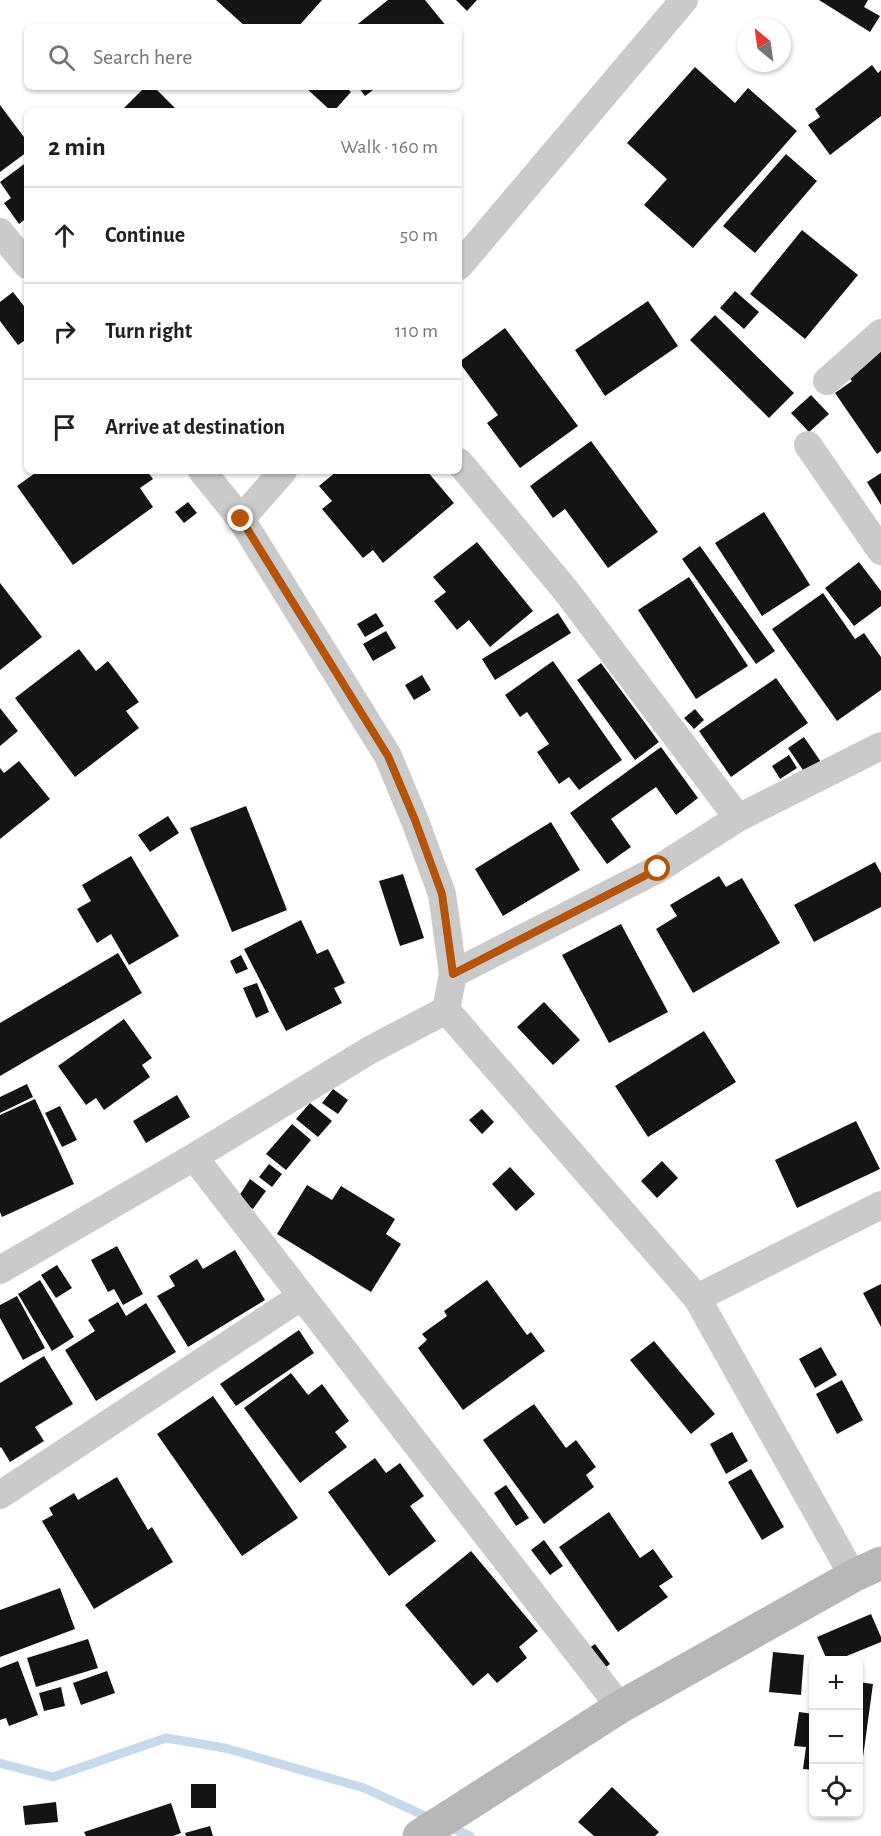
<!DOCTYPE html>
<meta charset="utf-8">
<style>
:root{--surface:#fff;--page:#f6f6f6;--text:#202124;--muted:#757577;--line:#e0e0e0}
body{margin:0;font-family:"Alegreya Sans",sans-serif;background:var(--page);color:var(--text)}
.controls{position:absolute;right:18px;bottom:18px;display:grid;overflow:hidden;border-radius:9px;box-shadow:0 2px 4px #0004}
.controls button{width:54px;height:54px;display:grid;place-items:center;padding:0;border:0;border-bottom:2px solid var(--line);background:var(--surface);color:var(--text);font:30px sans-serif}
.compass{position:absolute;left:737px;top:18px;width:54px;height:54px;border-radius:50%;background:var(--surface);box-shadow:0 2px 4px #0004;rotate:331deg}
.stop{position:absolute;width:18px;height:18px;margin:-14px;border:4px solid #b45309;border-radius:50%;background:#fff}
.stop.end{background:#b45309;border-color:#fff;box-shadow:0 2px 6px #0008}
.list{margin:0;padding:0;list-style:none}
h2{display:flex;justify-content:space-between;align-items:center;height:78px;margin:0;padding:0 24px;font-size:26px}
h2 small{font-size:20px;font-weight:400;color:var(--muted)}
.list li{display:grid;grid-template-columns:39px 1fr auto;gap:18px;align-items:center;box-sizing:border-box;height:96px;padding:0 24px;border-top:2px solid var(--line)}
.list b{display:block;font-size:22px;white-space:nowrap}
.list em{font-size:20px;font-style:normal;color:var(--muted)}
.icon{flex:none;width:33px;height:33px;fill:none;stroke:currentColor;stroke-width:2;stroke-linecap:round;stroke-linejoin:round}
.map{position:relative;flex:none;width:881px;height:1836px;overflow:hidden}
.search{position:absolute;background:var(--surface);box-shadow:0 2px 4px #0004;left:24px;top:24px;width:438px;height:66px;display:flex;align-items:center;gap:15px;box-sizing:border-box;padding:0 21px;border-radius:9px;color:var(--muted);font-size:22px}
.panel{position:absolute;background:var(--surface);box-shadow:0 2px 4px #0004;left:24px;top:108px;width:438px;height:366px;border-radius:9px}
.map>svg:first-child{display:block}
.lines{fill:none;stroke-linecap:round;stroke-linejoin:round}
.stream{stroke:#c7d9eb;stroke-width:9}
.building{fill:#141414}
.street{stroke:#cacaca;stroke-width:28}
.secondary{stroke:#b7b7b7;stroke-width:33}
.route{stroke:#b45309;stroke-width:8}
</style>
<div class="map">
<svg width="881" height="1836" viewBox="0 0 881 1836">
<rect width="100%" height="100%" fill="#fff"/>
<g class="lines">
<path class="stream" d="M0,1763L53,1777L166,1738L225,1748L364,1788L432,1819
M447,1826L470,1836"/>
</g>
<path class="building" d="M216,0H322L298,27H246Z
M388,0H425L447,27H354Z
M456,0H477L467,11Z
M819,0H868L864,7L880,16L870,32Z
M872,65L878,73L881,70V116L830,155L808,125L820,117L815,109Z
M695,67L735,103L748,88L797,131L693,248L644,205L667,179L627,143Z
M145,87H154L178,111H121Z
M305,87H346L351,92L334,111H331Z
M358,87H377L365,96Z
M0,105L27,141V152L0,172Z
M786,154L817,181L755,253L723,226Z
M27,162V218L19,224L4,203L11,198L0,182Z
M802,230L858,275L805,339L750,294Z
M735,291L759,312L744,329L720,308Z
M13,292L27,310V339L18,345L0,321V302Z
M648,301L678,346L605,396L575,350Z
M715,315L794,393L769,418L690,340Z
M505,328L578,426L520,468L487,423L498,415L459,362Z
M881,346V451L877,454L835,393L852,381L846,374Z
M811,395L829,414L809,432L791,413Z
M591,441L658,532L608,568L565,509L553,518L530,486Z
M38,471H147L153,479L140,488L153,507L73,565L17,486Z
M337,471H427L454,503L383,563L373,550L363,558L322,509L332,501L319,486Z
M881,473V505L867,482Z
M188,502L197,513L184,523L175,512Z
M764,512L810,585L762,616L715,543Z
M477,542L533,611L490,647L469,620L457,630L434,601L446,592L433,577Z
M700,546L775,651L756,664L682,559Z
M859,562L881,591V606L854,626L825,588Z
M689,577L748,666L696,699L638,610Z
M0,583L42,637L0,670Z
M823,593L855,639L864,633L881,657V690L837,721L772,629Z
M376,613L384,626L365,637L357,624Z
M558,613L571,633L495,680L482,659Z
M386,631L396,648L373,661L363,644Z
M79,649L96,671L108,661L139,702L126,711L139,728L75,777L15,698Z
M553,661L622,760L579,790L569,777L559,784L537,752L549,744L527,712L520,717L505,695Z
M601,663L659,742L635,760L577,680Z
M422,675L431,690L414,700L405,685Z
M776,678L808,723L731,777L699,731Z
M0,708L18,731L0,746Z
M695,709L704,720L694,729L684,718Z
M804,737L821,762L805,773L788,748Z
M661,747L698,798L676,815L656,787L611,819L631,847L607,864L570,813Z
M789,755L797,768L780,779L772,766Z
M19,761L50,799L0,839V768L4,773Z
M246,806L287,910L232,932L190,828Z
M168,816L179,833L150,852L138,835Z
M551,822L580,870L503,916L475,869Z
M131,856L179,936L129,965L111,934L97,943L77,909L91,901L82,885Z
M875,862L881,873V907L814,942L794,905Z
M403,874L424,938L400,946L379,881Z
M719,876L726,887L742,878L780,943L693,993L656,929L677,916L670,905Z
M301,920L317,954L328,949L345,983L334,988L342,1003L286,1031L244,949Z
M621,924L668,1012L609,1043L562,955Z
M118,953L142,993L0,1076V1023Z
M241,955L248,969L236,974L230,961Z
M257,983L269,1012L256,1018L243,988Z
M544,1002L580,1040L553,1065L517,1027Z
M124,1019L152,1058L142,1065L150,1077L104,1110L96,1098L86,1105L58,1066Z
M704,1031L736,1082L648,1137L615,1086Z
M27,1084L33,1097L0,1113V1097Z
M333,1089L348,1100L338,1114L322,1103Z
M177,1095L190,1117L146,1143L133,1121Z
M35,1099L74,1184L2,1217L0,1212V1115Z
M310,1103L332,1121L318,1137L296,1119Z
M60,1106L77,1140L62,1147L45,1113Z
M482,1109L494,1122L482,1134L469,1120Z
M856,1121L880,1169L797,1208L775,1160Z
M292,1124L311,1140L286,1170L266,1154Z
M662,1161L678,1178L657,1198L641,1181Z
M269,1164L282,1174L272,1187L259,1177Z
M510,1167L535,1194L516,1211L492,1184Z
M250,1179L266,1191L253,1209L237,1199Z
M307,1185L332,1200L341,1186L395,1219L386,1234L401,1244L371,1292L277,1234Z
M117,1246L143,1294L123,1305L114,1289L108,1292L91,1260Z
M235,1250L265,1300L188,1347L157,1296L175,1286L169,1276L197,1259L203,1269Z
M57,1265L72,1288L56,1298L41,1275Z
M40,1280L74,1337L52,1351L18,1294Z
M487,1280L527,1335L531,1332L545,1351L463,1410L418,1348L427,1340L422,1334L447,1316L444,1311Z
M881,1284V1327L863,1293Z
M17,1296L45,1348L23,1360L0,1318V1305Z
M118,1302L126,1316L146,1303L176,1352L96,1401L65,1350L95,1331L88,1320Z
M299,1330L314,1353L236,1406L220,1384Z
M654,1341L715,1414L691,1434L630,1360Z
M821,1347L837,1375L815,1388L799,1359Z
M44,1356L73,1404L35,1427L44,1441L10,1462L1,1447L0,1448V1383Z
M291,1373L308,1395L322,1384L349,1421L335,1432L347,1447L300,1483L244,1408Z
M842,1380L863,1420L837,1434L816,1394Z
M213,1396L298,1518L242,1556L157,1434Z
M534,1404L566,1448L576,1440L596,1467L586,1475L594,1487L544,1524L483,1440Z
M732,1432L748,1461L726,1474L710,1444Z
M375,1458L386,1473L400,1463L424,1496L410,1506L436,1541L389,1576L328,1492Z
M751,1469L784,1527L762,1540L728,1482Z
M117,1477L148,1530L152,1527L173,1562L94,1609L42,1521L53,1515L49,1508L74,1493L78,1500Z
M506,1485L529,1518L516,1526L494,1493Z
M609,1512L640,1558L653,1549L673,1577L659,1586L668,1597L618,1632L559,1547Z
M544,1540L563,1566L550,1575L531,1550Z
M471,1551L538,1631L519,1647L527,1658L497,1683L488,1673L473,1686L405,1605Z
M60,1588L75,1629L0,1657V1610Z
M871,1614L881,1637V1642L837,1660H827L817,1637Z
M88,1639L98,1668L36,1687L27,1658Z
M595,1644L610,1664L598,1673L582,1653Z
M773,1652L804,1655L801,1695L769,1692Z
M18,1661L38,1715L9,1726L6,1718L0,1720V1668Z
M107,1671L115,1693L81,1705L73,1683Z
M858,1682L873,1684L860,1779H858Z
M61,1687L65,1706L44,1711L39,1693Z
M799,1712L814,1714V1770L803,1769L806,1747L794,1746Z
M191,1784H216V1808H191Z
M612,1787L659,1832L655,1836H594L578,1822Z
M56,1802L58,1822L25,1825L23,1806Z
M171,1803L181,1833L173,1836H86L84,1832Z
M210,1826L213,1836H186L185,1833Z"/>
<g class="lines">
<path class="street" d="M0,232L27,265
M459,266L684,0
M827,381L881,333
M808,445L881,551
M459,462L567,592L738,818
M241,519L283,471
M453,974L658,869L738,818L881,746
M446,1010L697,1298L853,1576
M194,1157L620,1707
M0,1270L194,1157L370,1050L446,1010L453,974L442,894L415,821L388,756L241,519L202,471
M697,1298L881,1205
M0,1495L302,1296"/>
<path class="secondary" d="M419,1836L620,1707L853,1576L881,1563"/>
</g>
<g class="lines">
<path class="route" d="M241,519L388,756L415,820L442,894L453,974L658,869"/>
</g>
</svg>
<div class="controls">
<button>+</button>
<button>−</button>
<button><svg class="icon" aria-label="locate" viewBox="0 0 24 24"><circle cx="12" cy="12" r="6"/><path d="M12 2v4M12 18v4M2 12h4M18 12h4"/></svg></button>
</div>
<svg class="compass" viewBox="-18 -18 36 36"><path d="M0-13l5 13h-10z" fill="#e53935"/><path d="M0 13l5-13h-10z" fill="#757577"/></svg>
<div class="stop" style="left:658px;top:869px"></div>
<div class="stop end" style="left:241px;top:519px"></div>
<div class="search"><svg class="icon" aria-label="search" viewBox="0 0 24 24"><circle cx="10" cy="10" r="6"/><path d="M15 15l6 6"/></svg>Search here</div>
<section class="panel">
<h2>2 min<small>Walk · 160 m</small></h2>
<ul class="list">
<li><svg class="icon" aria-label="ahead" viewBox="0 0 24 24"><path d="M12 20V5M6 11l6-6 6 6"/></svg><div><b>Continue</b></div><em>50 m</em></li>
<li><svg class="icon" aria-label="right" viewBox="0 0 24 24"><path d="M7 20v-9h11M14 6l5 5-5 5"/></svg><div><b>Turn right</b></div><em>110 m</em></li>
<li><svg class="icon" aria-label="arrive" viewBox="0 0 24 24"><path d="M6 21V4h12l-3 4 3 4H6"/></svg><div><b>Arrive at destination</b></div></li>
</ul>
</section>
</div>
